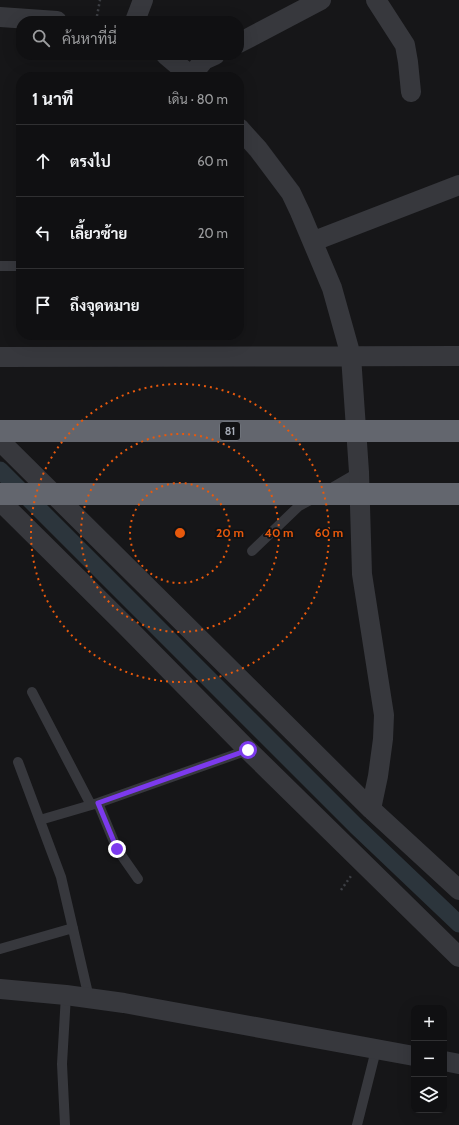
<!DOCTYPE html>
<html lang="th">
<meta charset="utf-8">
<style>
:root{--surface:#101012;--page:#19191b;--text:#f1f3f6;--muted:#9c9d9f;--line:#303032}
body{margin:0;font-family:Cabin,Sarabun,sans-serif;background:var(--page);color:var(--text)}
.controls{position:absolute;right:12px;bottom:12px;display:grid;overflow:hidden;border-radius:8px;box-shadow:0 4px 16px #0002}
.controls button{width:36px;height:36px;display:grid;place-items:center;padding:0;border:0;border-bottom:1px solid var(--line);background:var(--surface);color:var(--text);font:20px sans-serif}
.stop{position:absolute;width:12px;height:12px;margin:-9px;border:3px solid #7c3aed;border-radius:50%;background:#fff}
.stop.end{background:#7c3aed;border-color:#fff;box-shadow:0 1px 4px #0008}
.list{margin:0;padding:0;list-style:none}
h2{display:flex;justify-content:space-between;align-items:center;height:52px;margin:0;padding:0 16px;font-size:17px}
h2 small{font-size:13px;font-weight:400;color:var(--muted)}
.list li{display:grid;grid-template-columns:26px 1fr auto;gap:12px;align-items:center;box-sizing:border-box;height:72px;padding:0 16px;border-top:1px solid var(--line)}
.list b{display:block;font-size:15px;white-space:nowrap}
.list em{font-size:13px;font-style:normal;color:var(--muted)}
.icon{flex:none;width:22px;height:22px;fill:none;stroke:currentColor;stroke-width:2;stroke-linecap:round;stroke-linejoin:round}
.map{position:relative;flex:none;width:459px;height:1125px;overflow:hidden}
.search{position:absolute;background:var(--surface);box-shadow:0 4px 16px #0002;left:16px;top:16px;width:228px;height:44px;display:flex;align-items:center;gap:10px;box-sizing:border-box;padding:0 14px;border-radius:16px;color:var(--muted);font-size:15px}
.panel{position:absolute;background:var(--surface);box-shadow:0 4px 16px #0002;left:16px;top:72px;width:228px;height:268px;border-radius:16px}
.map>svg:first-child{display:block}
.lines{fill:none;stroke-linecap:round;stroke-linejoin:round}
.canal{stroke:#2c353c;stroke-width:17}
.path{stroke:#3d3f44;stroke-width:2.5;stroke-dasharray:2 3;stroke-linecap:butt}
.lane{stroke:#37383d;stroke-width:10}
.street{stroke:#37383d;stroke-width:20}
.highway-bridge{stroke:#63666e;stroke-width:22}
.route{stroke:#7c3aed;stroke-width:5}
.ring{fill:none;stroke:#e8590c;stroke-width:2;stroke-dasharray:2 4}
.labels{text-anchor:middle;stroke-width:3.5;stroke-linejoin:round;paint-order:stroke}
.shield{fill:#111113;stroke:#7b7e86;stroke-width:1}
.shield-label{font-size:11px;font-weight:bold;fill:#a8adb8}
.centre{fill:#e8590c;stroke:#111113;stroke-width:2}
.ring-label{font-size:12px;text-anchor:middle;font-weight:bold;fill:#e8590c;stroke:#111113;stroke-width:3.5;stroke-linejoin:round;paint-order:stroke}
</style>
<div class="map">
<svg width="459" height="1125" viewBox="0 0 459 1125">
<rect width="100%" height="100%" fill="#161618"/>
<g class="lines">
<path class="canal" d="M0,470L356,826L459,924"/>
<path class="path" d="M96,21L100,0
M341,890L351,876"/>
<path class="lane" d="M0,266H21
M328,490L359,472
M252,551L299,506L312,499
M32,692L91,805
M18,762L61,877L89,998
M98,803L117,849L138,879
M40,820L98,803L248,750
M0,949L73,928
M65,1125L62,1064L66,995
M357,1125L376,1050"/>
<path class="street" d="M376,0L405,45L408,62L411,92
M0,17L57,21
M135,21L143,0
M239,43L321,0
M166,55L192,77
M191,76L204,60L215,55
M239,128L258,149L291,193L300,212L332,288L351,356L359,472L362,574L384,715L383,739L378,776L371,809
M314,241L459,185
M0,357L459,356
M0,441L371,809L459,890
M0,501L125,625L248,750L459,957
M0,989L66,995L124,1003L414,1056
M444,1061L459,1064"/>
<path class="highway-bridge" d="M0,431H459
M0,494H459"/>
</g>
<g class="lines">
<path class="route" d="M117,849L98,803L248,750"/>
</g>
<g class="ring">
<circle cx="180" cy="533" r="50"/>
<circle cx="180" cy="533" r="99"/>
<circle cx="180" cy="533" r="149"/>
</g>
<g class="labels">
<rect class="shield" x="220" y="422" width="20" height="18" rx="3"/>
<g class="shield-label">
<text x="230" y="435">81</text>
</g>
</g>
<circle cx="180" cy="533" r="6" class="centre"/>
<g class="ring-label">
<text x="230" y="537">20 m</text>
<text x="279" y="537">40 m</text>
<text x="329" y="537">60 m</text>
</g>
</svg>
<div class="controls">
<button>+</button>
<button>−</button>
<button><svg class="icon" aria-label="layers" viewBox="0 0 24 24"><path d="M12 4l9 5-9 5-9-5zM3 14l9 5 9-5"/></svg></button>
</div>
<div class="stop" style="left:248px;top:750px"></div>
<div class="stop end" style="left:117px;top:849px"></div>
<div class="search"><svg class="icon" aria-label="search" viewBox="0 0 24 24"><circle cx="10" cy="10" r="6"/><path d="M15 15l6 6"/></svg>ค้นหาที่นี่</div>
<section class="panel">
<h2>1 นาที<small>เดิน · 80 m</small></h2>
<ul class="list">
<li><svg class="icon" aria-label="ahead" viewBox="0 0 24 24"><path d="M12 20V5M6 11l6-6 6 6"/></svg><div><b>ตรงไป</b></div><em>60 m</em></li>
<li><svg class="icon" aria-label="left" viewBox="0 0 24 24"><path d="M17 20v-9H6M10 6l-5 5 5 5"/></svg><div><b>เลี้ยวซ้าย</b></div><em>20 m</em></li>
<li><svg class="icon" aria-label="arrive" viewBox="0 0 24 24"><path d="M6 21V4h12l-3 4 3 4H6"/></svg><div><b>ถึงจุดหมาย</b></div></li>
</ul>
</section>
</div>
